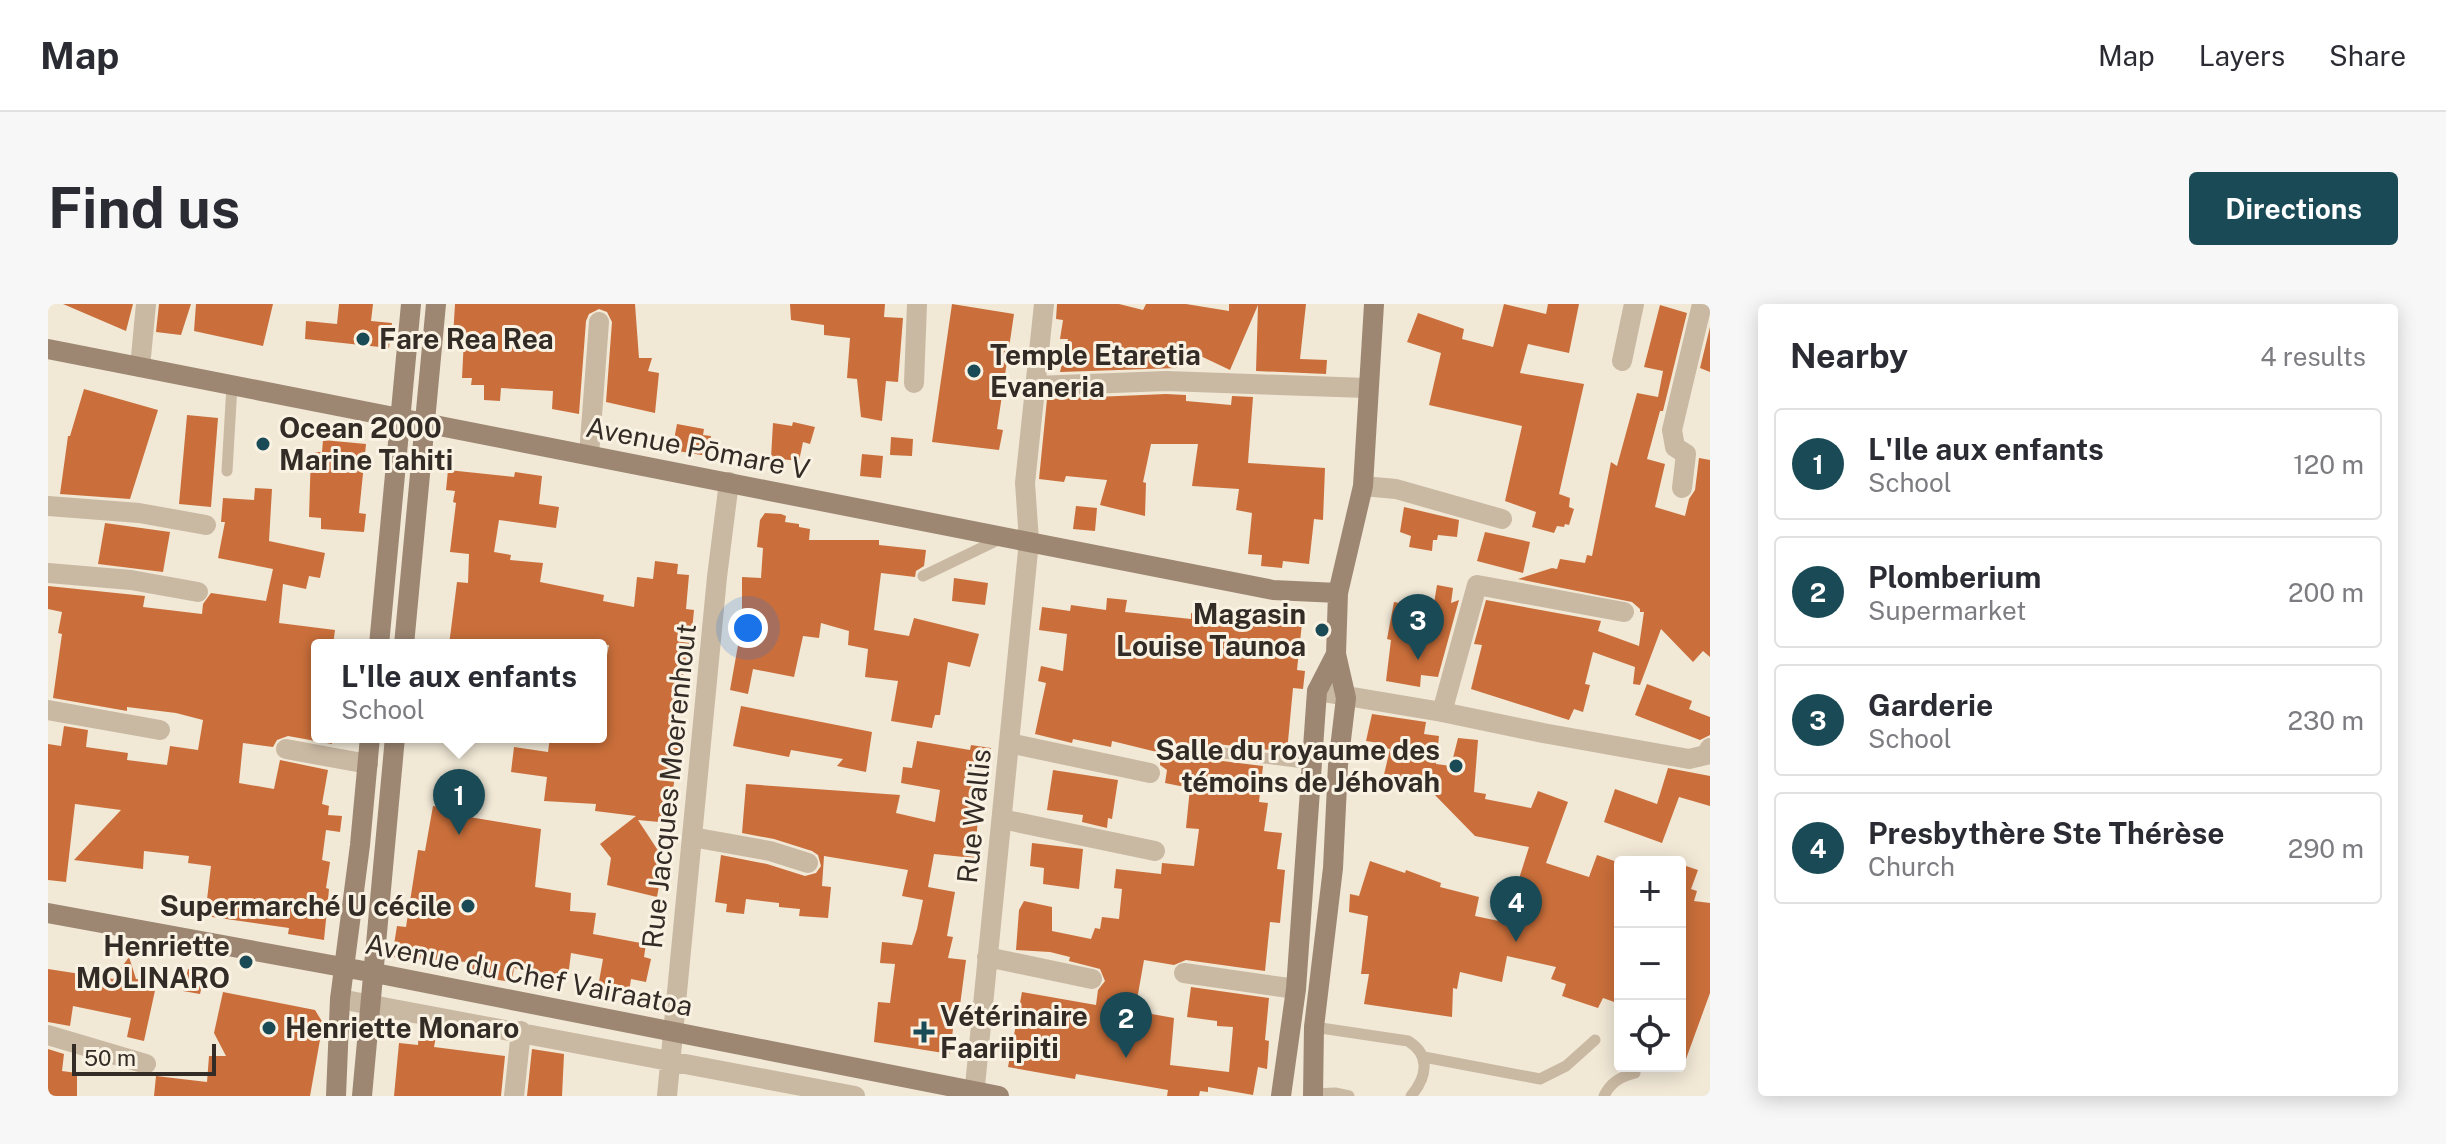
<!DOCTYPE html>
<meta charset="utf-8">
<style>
:root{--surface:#fff;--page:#f7f7f7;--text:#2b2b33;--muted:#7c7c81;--line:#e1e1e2;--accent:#194a55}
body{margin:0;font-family:"Public Sans",sans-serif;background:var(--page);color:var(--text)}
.controls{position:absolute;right:24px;bottom:24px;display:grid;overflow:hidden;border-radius:8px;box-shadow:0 4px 20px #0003}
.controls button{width:72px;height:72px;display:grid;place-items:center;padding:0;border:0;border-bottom:2px solid var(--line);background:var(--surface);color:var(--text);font:40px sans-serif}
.scale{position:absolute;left:24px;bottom:20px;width:144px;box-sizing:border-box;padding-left:8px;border:4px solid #332b25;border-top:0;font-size:22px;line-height:28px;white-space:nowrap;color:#332b25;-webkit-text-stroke:6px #f9f1e2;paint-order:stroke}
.you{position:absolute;left:700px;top:324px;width:28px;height:28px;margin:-20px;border:6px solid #fff;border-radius:50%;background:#1a73e8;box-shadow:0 0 0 12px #1a73e833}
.badge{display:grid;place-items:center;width:52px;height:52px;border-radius:50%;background:var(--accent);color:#fff;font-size:26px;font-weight:700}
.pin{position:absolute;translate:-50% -66px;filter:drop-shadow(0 2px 4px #0008)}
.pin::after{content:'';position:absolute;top:42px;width:28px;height:24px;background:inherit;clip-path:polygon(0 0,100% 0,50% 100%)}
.popup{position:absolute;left:263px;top:335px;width:296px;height:104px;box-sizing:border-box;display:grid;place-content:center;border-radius:8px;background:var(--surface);filter:drop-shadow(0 2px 6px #0005);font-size:26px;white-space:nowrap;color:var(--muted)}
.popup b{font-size:30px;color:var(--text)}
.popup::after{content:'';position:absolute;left:50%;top:100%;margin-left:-16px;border:16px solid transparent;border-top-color:var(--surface)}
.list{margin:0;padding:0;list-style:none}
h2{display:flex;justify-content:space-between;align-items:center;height:104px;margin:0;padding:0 32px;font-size:34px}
h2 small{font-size:26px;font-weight:400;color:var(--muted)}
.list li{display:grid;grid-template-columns:52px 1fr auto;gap:24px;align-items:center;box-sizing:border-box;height:112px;margin:0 16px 16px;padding:0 16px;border:2px solid var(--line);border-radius:8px}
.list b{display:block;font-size:30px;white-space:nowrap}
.list p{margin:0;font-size:26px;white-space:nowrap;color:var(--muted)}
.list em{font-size:26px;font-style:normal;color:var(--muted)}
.icon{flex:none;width:44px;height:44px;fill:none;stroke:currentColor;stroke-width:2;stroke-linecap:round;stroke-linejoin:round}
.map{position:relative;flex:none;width:1662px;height:792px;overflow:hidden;border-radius:8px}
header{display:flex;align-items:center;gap:48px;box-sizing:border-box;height:112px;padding:0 40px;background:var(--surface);border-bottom:2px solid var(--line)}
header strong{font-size:38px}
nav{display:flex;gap:44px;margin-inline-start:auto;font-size:28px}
.intro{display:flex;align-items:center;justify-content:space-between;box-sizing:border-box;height:192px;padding:0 48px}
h1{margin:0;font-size:56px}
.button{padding:20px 36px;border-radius:8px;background:var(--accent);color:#fff;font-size:28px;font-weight:700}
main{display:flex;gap:48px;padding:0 48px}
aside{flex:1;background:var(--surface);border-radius:8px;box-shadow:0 4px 20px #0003}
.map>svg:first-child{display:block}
.building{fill:#ca6f3b}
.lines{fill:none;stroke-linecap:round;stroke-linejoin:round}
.service{stroke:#c9b8a2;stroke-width:11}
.minor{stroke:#c9b8a2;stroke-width:20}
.secondary{stroke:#9d8773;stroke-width:20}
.poi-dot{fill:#194a55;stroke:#f9f1e2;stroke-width:3}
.labels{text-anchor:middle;stroke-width:6;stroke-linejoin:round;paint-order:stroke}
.poi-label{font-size:28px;font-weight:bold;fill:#332b25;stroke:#f9f1e2;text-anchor:start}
.street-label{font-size:28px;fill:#332b25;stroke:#f9f1e2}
</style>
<header>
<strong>Map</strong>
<nav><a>Map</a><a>Layers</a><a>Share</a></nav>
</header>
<div class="intro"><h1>Find us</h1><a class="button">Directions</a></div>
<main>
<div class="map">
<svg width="1662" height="792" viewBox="0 0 1662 792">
<rect width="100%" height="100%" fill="#f1e8d6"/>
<path class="building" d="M15,0H85L78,27Z
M111,0H143L133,31L108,28Z
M148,0H225L215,42L146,27Z
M291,0H325L323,17L344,19L341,44L257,35L258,17L289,20Z
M407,0H587L591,54H604L600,67L611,69L607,109L558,98L564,18L559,8L551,5L541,10L538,17L531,110L504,105L505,87L453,84L452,97L436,96V81H423L424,74H414L416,34L405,33Z
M742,0H837L836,13L855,14L850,78L838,77L834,117L813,113L809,75L799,74L802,34L776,31V21L743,16Z
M904,0L966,10L949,125L955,126L951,146L884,138Z
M1009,0H1071L1095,6L1098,0H1138L1181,7V0H1258L1252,55L1279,56L1278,70L1208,67L1210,1L1182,66L1142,47L1129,64L1012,68L1020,35H1012L1015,16L1008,15Z
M1456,0L1498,10L1500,0H1531L1521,49L1480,40L1472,69L1536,80L1511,190L1522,194L1521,203L1526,205L1521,221L1517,220L1516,223L1509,222L1506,229L1484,223L1488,208L1457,197L1474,122L1381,101L1393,49L1359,38L1370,9L1416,25L1414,35L1445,43Z
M1612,1L1639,9L1615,107H1612L1599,155L1617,160L1607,203L1637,212L1641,195L1647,186L1651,154L1662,156V353L1655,347L1645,358L1613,325L1592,381L1585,380L1587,363L1545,348L1537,380L1542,381L1535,408L1526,405L1521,416L1423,385L1434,341L1426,340L1438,296L1553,317L1550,327L1591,342L1596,308H1592V305L1584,298L1470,275L1504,264L1509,265L1512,255L1537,259L1539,251L1544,252L1563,158L1569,162L1589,89L1610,93L1615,67L1596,63Z
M1662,23V68L1652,64Z
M36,85L110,106L82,195L12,190L20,132H22Z
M1118,90L1138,91V97L1183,101L1184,92L1205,93L1200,159L1277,164L1275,216L1266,215L1261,260L1235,257L1234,264L1213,262L1214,251L1200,250L1204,209L1188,206L1191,185L1144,182L1150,140H1103L1095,178L1098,179L1097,212L1052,201L1059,176L1018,172L1016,178L991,175L999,95Z
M139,111L170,114L163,203L131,200Z
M745,118L767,123L762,140L755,138L751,157L723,154L725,119L744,122Z
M629,120L656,125L655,131L663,132L659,152L624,146Z
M843,133L865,135L864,152L842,151Z
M275,136L318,140L311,209L318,210L316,228L273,225V214L261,213L263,148H274Z
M814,150L835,152L833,174L812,172Z
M400,166L466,173L467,168L494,172L491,200L511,203L508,224L451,216L446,248L463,251L462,256L495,259L492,278L556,291L555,297L586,303L589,273L605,275L607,257L630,260L629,270L641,271L638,305L646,306L642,347H639L633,386H628L621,427L636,431L633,469L627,468L622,519L590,516L611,548L614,566L609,593L559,581L563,554L552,540L588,512L547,507L548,500L496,497L499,473L463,468L466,443L500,448L502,433H553V372H555L561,341H401L409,278L420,279L421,250L402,248L408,199L405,198L407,187L398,186Z
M207,184L224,185L221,237L277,249L272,274L261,272L258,285L235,280L231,319L287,326L285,341H269V433H285L284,440L240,432L229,436L225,443L195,439L191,479L226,485L232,456L280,466L274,500L281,502L280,511L294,512L292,528L278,526L274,556L282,558L278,584L281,585L276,636L240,630L241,624L157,612L163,562L140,559L141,552L96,547L95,565L26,556L73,506L27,500L18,578L0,576V440L13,442L16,422L40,426L38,443L80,449L79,456L119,461L122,442L150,446L155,416L128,409L79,403V407L5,394L14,330L10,329L14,308L0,305V282L97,292L95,303L154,310L155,300L163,289L218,297L225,265L170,254L177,218H173L175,194L206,196Z
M1028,202L1049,204L1047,227L1025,225Z
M1356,203L1411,216L1409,233L1390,231L1389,236H1385L1384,247L1361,243L1363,232L1352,228Z
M717,209L733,210L738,212L737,218L751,220V223L762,225L761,236H831V241L878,246L876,262L868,267L867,273L833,269L826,326L861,332L866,314L931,330L922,363L900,358L892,411H887L884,424L843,417L850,377L817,373L820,345L800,341L801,327L773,319L771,334L755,332L746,373L705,365L700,390L682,386L694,319V273L713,274L715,244L709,243L712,216Z
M57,219L122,228L115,268L50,260Z
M1437,228L1482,238L1475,269L1429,257Z
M906,274L940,279L937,301L904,297Z
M1389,281L1405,284L1403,299L1411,296L1390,373L1373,371L1372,383L1338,377L1343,336L1339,335L1346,298L1385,305Z
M1059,294L1079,296L1077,308L1143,315V309L1199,315L1200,306L1227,309L1226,316L1254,319L1249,366L1257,367L1255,385L1245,384L1239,448L1169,440L1162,442L1160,448L1166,456L1215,462L1211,498L1220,499L1216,527L1234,529L1229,565L1237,566L1232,619L1222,618L1217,667L1138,656L1126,661L1096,656L1087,707L1126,714L1122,761L1181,768L1185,723L1169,722V717L1139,713L1143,683L1221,694L1217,736L1221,737L1219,765L1210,763L1205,791L1160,783V788L1152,787L1151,792H1119L1120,786L1028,770L1027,775L960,763L974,688L1048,701L1050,686L1057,677L1052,665L1021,657L1022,653L1002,648L968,646L971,606L976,597L1004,603V627L1043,635L1047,624L1052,625L1054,613L1071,615L1074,585L1066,584L1068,565L1113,570L1114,559L1146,562L1151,525L1138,524L1142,484L1117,479L1119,466L1112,461L1113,449L1064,437L1063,443L1025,435L1024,439L987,430L998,379L990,377L993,362L1015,367L1019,330L991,326L994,303L1022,307L1023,301L1058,306Z
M1599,380L1644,397L1641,405L1662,413V431L1652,436L1587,411Z
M693,402L824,428L818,468L789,462L795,455L743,446L741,453L685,442Z
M1324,410L1378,418L1376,430L1391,432L1388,460L1403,462L1410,434L1430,436L1426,488L1438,490L1437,495L1483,504L1490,487L1520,498L1498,559L1541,573L1549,551L1572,559V700L1555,694L1550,704L1514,692L1518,680L1503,675L1508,663L1459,652L1454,678L1412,668L1409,685L1405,684L1404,713L1316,700L1321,670H1313L1320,612L1301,608L1302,590L1311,592L1322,557L1357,569L1358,566L1393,579L1392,583L1431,593L1427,612L1465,620L1477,585L1469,581L1481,543L1427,532L1384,488L1334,479L1342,445L1336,444L1337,440L1318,437Z
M869,437L922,446L923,441L943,444L938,473L930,472L921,518L930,516L926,554L886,550L880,583L907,588L899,632L905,633L900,654L918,656L911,709L907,708L902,750L826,738L830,698L842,699L847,660L832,659L834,638L864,641L869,625L875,596L854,592L860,566L776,552L774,582L783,583L780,614L751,612L752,605L731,603V599L698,595L696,610L678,608L679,600L667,598L673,551L719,560L757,572L768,569L773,562L770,551L764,547L726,535L694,529L698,480L852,491L848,509L887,518L892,486L853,479L855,463L864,464Z
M1620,464L1662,472V502L1631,493L1614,539L1556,518L1567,485L1609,500Z
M1005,466L1070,476L1064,515L1060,514L1059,524L1034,518L1035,511L999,506Z
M385,502L403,505V510L493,525L487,583L523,589L522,607L548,609L545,630L598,640L596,653L603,655L598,678L583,675L581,688L550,683L555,655L523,649L520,673L466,664L464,678L418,671L419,658L344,653L349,622L358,623L370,546L377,547Z
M984,539L1035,545L1031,585L995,580L996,564L982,562Z
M1632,560L1650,566L1643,585L1649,587L1646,597L1662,599V689L1634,766Z
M81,653L88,675L105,678L104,681L108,682L96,737L79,733L83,714L25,702L22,722L0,718V665L65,675Z
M140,665L157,668L152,690L135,687Z
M175,688L267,706L275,719L262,792H106L108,772L159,778L161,752H178L166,729Z
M371,725L389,727L386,743L457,752L453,792H346L351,739L370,741Z
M0,745L16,750L14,767L29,769V792H0Z
M484,745L516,750L514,792H479Z"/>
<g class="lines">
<path class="service" d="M179,167L184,81
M875,272L954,234
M1168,448L1264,460
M1266,723L1360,737C1383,751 1379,773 1363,792
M1376,753L1492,775L1518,762L1547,736
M1265,790L1287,789L1301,792
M1556,792C1563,778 1572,773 1587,769"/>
<path class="minor" d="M1574,57L1586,0
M92,63L98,0
M866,79L869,0
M987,82L1118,77L1319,84
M541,151L551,18
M1315,182L1348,185L1454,215
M1634,184L1638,150L1627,143L1624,126L1654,0
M0,202L91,209L158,221
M0,269L83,276L150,288
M1269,387L1394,408L1495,429L1641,455L1658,451L1662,444
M0,406L112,426
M1394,408L1429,281L1576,308
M961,439L1102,469
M238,445L320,460
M954,515L1107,547
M644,533L722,547L760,559
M939,653L1044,675
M1136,669L1248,685
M292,695L807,792
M0,731L98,760
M466,792L473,727
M619,792L669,273L681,178
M926,792L981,237L977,179L996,0"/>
<path class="secondary" d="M0,45L1225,286L1290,289
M331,341L363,0
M356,341L388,0
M0,609L327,669L951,792
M288,792L292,695L312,541L322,433
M314,792L347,433
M1233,792L1248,685L1269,387L1288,350
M1265,792L1266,723L1285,564L1290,461L1298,394L1288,350L1290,289L1315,182L1326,0"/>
</g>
<g class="poi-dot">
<circle cx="315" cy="35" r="8"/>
<circle cx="926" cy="67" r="8"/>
<circle cx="215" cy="140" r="8"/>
<circle cx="1274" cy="326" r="8"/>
<circle cx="1408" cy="462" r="8"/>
<circle cx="420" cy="602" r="8"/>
<circle cx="198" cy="658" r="8"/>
<circle cx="221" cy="724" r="8"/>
<path d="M872 716h8v8h8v8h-8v8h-8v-8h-8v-8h8z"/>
</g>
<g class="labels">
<g class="poi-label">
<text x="331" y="45">Fare Rea Rea</text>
<text x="942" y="61">Temple Etaretia<tspan x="942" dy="32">Evaneria</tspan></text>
<text x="231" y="134">Ocean 2000<tspan x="231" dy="32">Marine Tahiti</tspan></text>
<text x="1258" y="320" text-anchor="end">Magasin<tspan x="1258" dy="32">Louise Taunoa</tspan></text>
<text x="1392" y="456" text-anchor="end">Salle du royaume des<tspan x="1392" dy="32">témoins de Jéhovah</tspan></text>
<text x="404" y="612" text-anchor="end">Supermarché U cécile</text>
<text x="182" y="652" text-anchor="end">Henriette<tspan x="182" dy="32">MOLINARO</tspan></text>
<text x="892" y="722">Vétérinaire<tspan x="892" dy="32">Faariipiti</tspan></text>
<text x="237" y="734">Henriette Monaro</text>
</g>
<g class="street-label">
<text transform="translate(650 144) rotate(11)" y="10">Avenue Pōmare V</text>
<text transform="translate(621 482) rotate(-84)" y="10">Rue Jacques Moerenhout</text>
<text transform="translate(926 512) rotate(-84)" y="10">Rue Wallis</text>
<text transform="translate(481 671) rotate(11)" y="10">Avenue du Chef Vairaatoa</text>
</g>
</g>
</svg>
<div class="controls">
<button>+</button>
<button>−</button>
<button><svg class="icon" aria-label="locate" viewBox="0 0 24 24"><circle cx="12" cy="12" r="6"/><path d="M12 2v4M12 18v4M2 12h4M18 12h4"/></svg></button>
</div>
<div class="scale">50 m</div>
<div class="you"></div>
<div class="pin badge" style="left:411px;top:531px">1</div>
<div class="popup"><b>L'Ile aux enfants</b>School</div>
<div class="pin badge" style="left:1078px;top:754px">2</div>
<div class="pin badge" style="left:1370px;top:356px">3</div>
<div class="pin badge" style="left:1468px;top:638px">4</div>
</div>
<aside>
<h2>Nearby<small>4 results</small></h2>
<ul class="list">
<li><span class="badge">1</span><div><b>L'Ile aux enfants</b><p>School</p></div><em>120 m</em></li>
<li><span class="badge">2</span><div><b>Plomberium</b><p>Supermarket</p></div><em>200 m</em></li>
<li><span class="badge">3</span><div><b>Garderie</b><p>School</p></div><em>230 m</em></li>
<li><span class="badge">4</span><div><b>Presbythère Ste Thérèse</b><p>Church</p></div><em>290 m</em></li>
</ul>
</aside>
</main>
